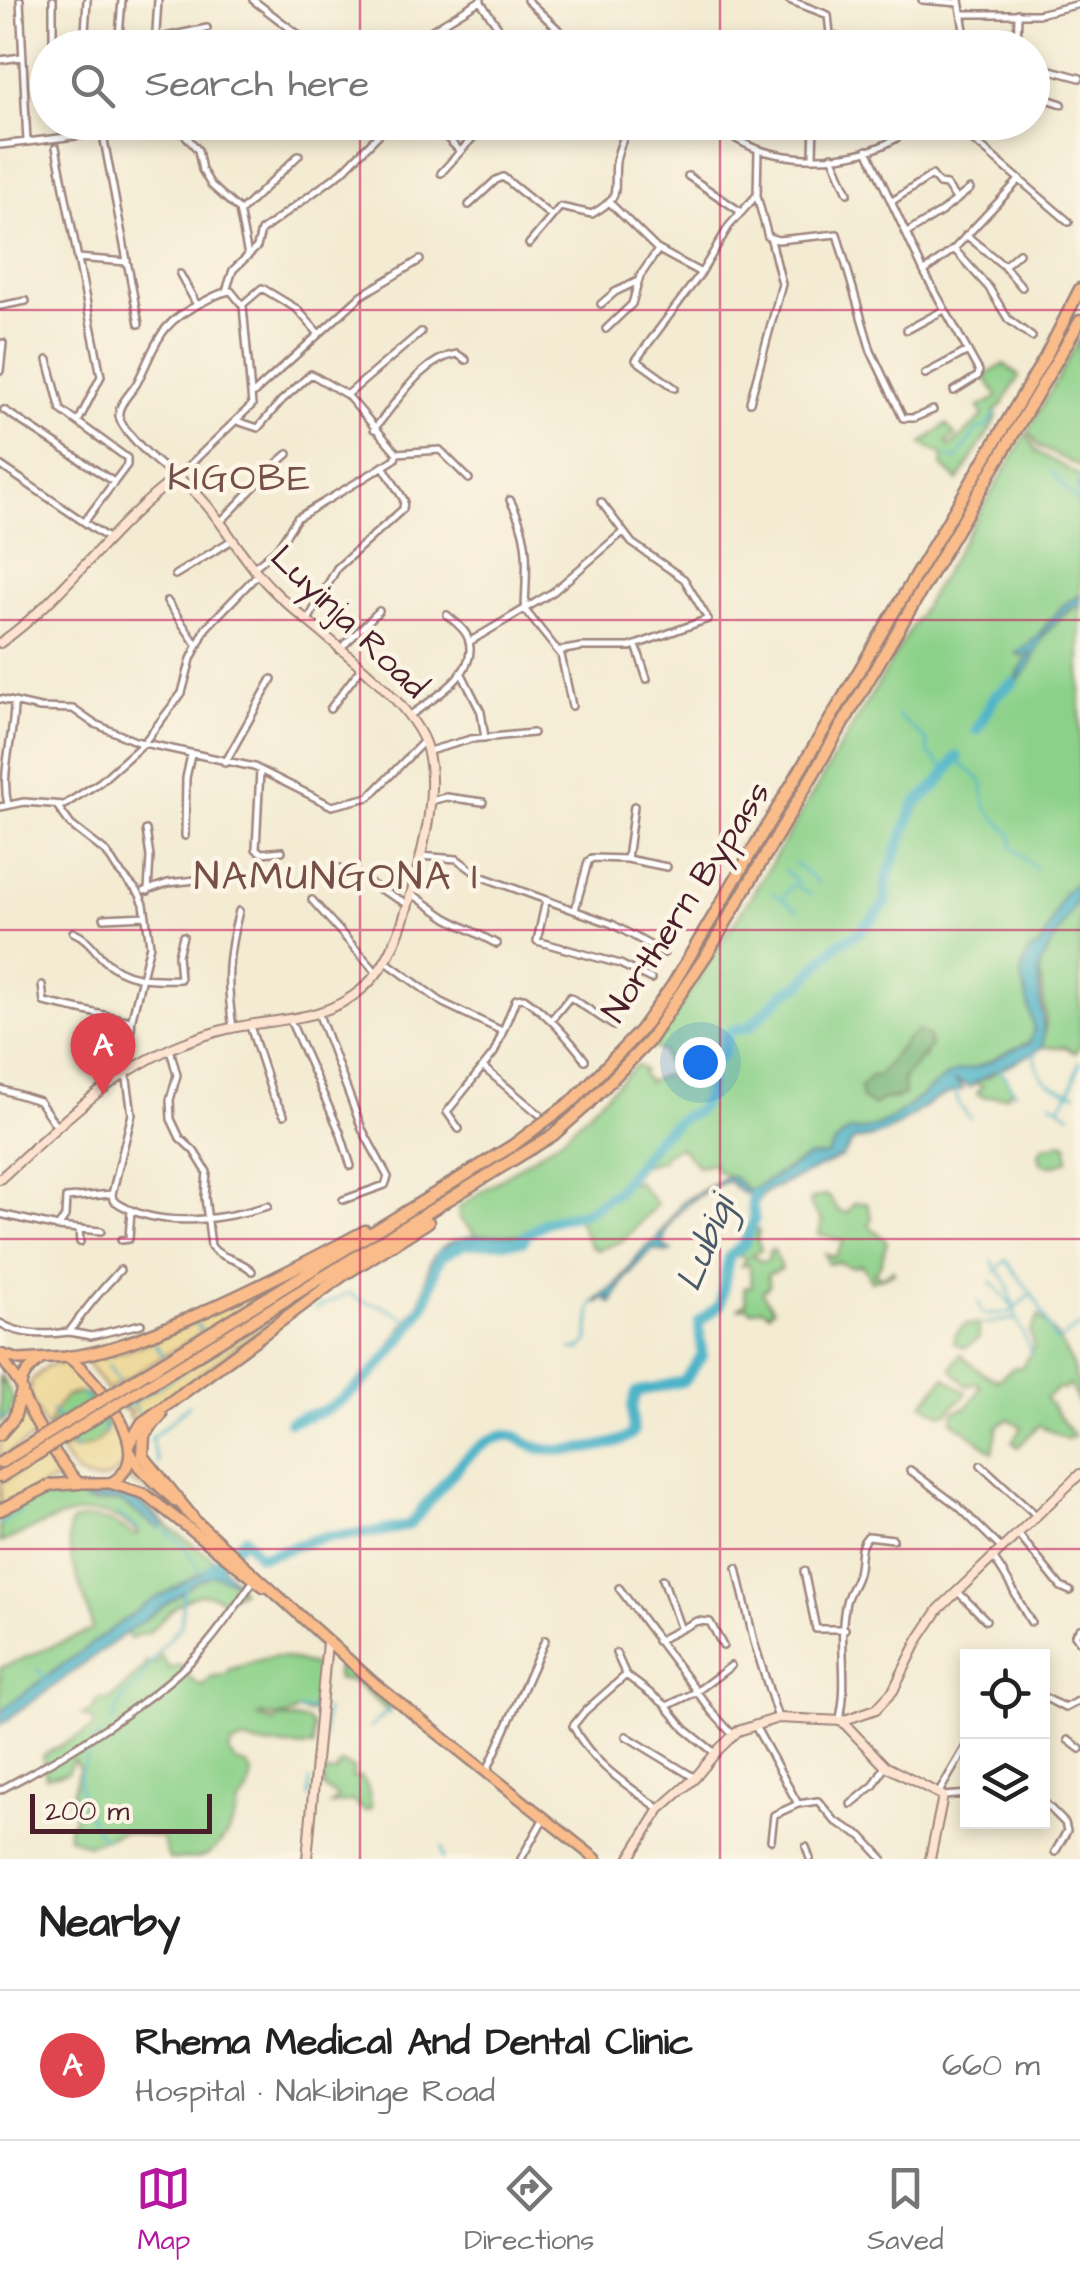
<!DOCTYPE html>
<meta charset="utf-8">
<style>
:root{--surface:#fff;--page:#f2f2f2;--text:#222;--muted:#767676;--line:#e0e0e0;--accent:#b5179e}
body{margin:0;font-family:"Architects Daughter",sans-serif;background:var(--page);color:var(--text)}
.controls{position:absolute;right:30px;bottom:30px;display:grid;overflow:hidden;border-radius:0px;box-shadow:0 5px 15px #0003}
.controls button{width:90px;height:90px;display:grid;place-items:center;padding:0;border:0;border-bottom:2px solid var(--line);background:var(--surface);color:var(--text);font:50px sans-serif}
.scale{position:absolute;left:30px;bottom:25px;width:182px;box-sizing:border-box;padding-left:10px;border:5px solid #4a1f2b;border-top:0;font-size:28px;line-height:35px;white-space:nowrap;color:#4a1f2b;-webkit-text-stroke:8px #fcf5e5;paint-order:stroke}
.you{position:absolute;left:700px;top:1062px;width:35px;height:35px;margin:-25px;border:8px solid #fff;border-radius:50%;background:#1a73e8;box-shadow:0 0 0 15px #1a73e833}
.badge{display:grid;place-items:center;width:65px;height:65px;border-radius:50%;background:var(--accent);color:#fff;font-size:32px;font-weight:700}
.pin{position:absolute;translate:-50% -82px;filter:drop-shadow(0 2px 5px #0008)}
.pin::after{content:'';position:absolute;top:52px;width:35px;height:30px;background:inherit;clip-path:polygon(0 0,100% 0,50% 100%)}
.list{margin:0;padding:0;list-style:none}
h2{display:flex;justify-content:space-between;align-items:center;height:130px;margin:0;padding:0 40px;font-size:42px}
h2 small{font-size:32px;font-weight:400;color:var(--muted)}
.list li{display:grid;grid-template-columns:65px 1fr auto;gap:30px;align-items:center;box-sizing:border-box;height:150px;padding:0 40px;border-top:2px solid var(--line)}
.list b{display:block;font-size:38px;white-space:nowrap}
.list p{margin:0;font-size:32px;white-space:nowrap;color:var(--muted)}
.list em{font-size:32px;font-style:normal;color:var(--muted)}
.icon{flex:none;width:55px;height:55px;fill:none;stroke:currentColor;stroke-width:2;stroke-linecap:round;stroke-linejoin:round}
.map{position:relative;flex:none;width:1080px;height:1859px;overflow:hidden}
.search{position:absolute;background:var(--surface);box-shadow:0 5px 15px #0003;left:30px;right:30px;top:30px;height:110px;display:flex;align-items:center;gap:25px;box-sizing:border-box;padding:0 35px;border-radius:55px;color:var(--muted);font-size:38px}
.sheet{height:280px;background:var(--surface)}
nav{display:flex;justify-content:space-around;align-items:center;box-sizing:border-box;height:140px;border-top:2px solid var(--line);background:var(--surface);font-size:28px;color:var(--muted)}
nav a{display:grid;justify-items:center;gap:5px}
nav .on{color:var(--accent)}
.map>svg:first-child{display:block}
.green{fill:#8cd18a;stroke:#6b785a;stroke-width:2.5;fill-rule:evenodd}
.forest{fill:#71b376;stroke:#5e6950;stroke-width:2.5}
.sand{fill:#eeda9e;stroke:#9c7c64;stroke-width:2.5}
.water{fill:#49b2c7;stroke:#4a6879;stroke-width:2.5}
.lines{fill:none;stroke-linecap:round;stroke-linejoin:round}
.stream{stroke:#49b2c7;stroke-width:2.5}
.river{stroke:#49b2c7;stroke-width:11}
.street-casing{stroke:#9e857e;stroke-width:10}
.secondary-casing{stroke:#9e857e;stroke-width:12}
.primary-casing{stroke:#9e857e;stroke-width:14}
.highway-casing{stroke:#9e857e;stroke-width:15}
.street{stroke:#fff;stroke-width:5}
.secondary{stroke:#fde4d0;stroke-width:8}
.primary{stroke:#f9bc8a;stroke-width:9}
.highway{stroke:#f9bc8a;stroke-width:10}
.highway-bridge-casing{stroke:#9e857e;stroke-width:15;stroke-linecap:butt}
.highway-bridge{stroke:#f9bc8a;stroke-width:10}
.grid{fill:none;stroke:#c2185b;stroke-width:2.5;stroke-opacity:0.55}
.labels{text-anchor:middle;stroke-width:9;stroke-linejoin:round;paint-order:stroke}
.street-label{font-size:35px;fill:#4a1f2b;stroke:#fcf5e5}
.neighbourhood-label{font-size:38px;letter-spacing:2.5px;fill:#764e4a;stroke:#fcf5e5}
.water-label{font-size:38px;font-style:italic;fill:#4a5a69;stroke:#fcf5e5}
.quarter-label{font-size:40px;letter-spacing:2.5px;fill:#764e4a;stroke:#fcf5e5}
</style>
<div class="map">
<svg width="1080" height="1859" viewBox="0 0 1080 1859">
<rect width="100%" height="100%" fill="#fcf5e5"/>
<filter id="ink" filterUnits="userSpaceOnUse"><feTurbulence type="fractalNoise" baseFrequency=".01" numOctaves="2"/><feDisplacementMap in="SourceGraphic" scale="20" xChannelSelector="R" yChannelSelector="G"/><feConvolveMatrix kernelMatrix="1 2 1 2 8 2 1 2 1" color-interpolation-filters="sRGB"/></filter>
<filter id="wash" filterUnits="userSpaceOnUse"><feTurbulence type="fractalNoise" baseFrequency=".0048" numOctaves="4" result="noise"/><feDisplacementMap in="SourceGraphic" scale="40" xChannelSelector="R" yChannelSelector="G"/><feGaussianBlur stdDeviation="2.25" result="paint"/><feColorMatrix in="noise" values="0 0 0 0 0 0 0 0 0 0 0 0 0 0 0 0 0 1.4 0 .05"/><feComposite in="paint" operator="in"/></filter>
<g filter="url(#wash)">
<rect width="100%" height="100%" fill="#f3ebd2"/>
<path class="green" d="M1080,338V467L1038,446L1029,430Z
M1004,364L1019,376L1003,404L994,412L997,416L993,425L958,481L942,466L943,455L922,444L946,424L955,435L946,443L950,447L983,417L979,407L998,397L985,376Z
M1027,433L1036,451L1080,476V595C1054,610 1042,638 1017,654L1023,656L1033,649L1015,678L1003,687C1032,674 1027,658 1043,637C1052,625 1068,611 1080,604V879L1064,894L1042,944L1024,962L1021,975L1034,1020L1032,1040L980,1066L947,1076L888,1122L865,1132L849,1131L843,1135L827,1155L795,1164L753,1189H746L735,1178L716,1170L714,1163L698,1166L680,1147L664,1154L663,1160L637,1167L624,1180L632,1184L637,1181L657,1204L623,1241L598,1250L590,1245L575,1215L546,1222L526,1235L477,1236L459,1218L458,1208L563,1137L636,1065L644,1070L642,1074L648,1082L664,1075L676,1083L684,1074L666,1063L663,1052L650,1046L681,1006L765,874ZM918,1031L926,1056L909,1068L897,1099H883L871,1076H878L908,1038Z
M1080,898V1045L1075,1053L1066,1047H1043L1046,1020L1039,966L1064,919Z
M999,1068L1013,1089L1006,1096L983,1097L977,1094L982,1086L975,1083L991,1076Z
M1060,1142L1067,1144L1068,1160C1060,1165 1049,1168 1041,1163L1039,1153L1045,1145L1052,1146Z
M827,1195C835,1201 834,1213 847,1213L854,1203H867L872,1219L868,1224L887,1242L880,1266L874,1273L882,1277L893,1270L894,1273L871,1281L862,1265L850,1267L838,1262L828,1264L825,1253L835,1257L844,1241L819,1234L822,1221L810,1204L811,1199Z
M752,1226L759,1231L757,1239L761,1250L752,1255L762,1262L768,1260L769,1251L774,1250L781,1269L767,1275L770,1285L762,1293L773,1309L769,1313L761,1308L751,1311L747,1307L737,1309L746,1303L744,1288L752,1286L749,1265L741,1266L746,1258L735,1255L742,1252L741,1245Z
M1039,1316C1063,1340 1080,1373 1080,1406L1069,1384L1064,1390L1058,1388L1046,1398L1074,1437L1066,1439L1039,1425L1018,1447L1012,1442L1022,1427L1009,1419L998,1425L993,1452L952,1421L954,1412L968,1407L981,1387L978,1383L967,1386L951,1368L960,1354L982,1373L998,1380L1014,1367L1021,1368L1034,1347L1030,1332Z
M979,1324V1338L965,1348L954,1342L955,1335L964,1325Z
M0,1374L14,1400L9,1415L0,1423Z
M945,1377L967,1393L947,1413L941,1414L923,1404Z
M82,1393L98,1398L49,1428C50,1408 61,1395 82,1393Z
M108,1416C109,1441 83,1459 61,1445Z
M54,1490L89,1495L120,1492L135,1496L171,1529L215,1560L209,1568L146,1604L0,1712V1668L92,1630C89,1595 61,1555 71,1523C92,1513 116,1522 135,1536L139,1533C92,1492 49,1523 0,1543V1519L10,1510ZM128,1497L163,1524L160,1528L154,1525L120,1500L93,1503L85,1499Z
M213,1575L237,1582L241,1591L222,1600C193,1580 167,1615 148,1633L139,1634L131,1639L126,1633L199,1580Z
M161,1656L170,1669L180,1665L186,1670L188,1677L203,1687L211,1678L227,1675L230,1669C246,1667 260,1656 278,1657C292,1657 304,1665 318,1665L317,1708L309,1713L298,1710C289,1718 272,1719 261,1714L258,1717L274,1722L279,1718L307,1720L313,1727V1747L260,1745L244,1740L232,1745L229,1753L236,1762L247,1765L252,1773C250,1786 249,1796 238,1804C236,1816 234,1823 228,1833C209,1859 205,1859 169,1859L162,1838L123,1832L87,1845L68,1837V1826L75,1819L70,1801L79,1768L73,1760L67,1773L46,1777L43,1756C57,1745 79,1739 94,1727L93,1720L82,1715L95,1708V1703L101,1699L109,1701L144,1668L145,1663L155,1664Z
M342,1661L388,1702L389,1712L355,1683L337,1679L336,1671Z
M341,1763L354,1769L352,1778L360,1777C371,1785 368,1797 372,1808L365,1811L352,1801L331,1805L338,1797L324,1788L323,1773L336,1772Z"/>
<path class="forest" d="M918,1031L929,1037L930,1047L903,1079L904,1096L883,1099L874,1106L862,1099L860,1087L871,1076H878L908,1038Z"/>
<path class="sand" d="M282,1281H287L107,1391L86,1361L130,1350L170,1333Z
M320,1286L136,1421L128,1416L131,1412L122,1409Z
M63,1363L75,1367L97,1398C65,1383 55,1406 47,1430L30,1398L31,1381L47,1366Z
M24,1407L39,1434L0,1458V1438Z
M109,1417C115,1428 125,1440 125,1453C126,1477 94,1488 77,1474C69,1467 64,1456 58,1447C81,1452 107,1447 109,1417Z
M48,1455L64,1476L0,1506V1483Z
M134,1468L143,1478L222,1551L147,1490L125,1479Z"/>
<path class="water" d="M1080,595V604L1068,610L1044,634L1030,666L1015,684L1002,694L1003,687L1015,678L1032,651L1023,656L1017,652L1031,643L1063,605Z
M1080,879C1080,908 1054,935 1042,962C1032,983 1048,1021 1043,1047C1020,1063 991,1069 970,1087L954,1080L963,1089C915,1101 903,1137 854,1140L842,1157L764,1193L753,1209L750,1205L752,1196L740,1192L729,1181C704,1188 661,1217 664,1246L672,1251L666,1253L653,1249L626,1277L612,1303L608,1302L610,1296L596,1303L600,1296L615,1286L646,1247L655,1241L682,1202L727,1176L735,1178L745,1189H753L808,1157L827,1155L835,1143L849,1131C891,1132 917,1095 949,1075C959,1069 970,1070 980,1066C998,1060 1008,1049 1030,1043L1034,1029L1021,975L1025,961L1029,952L1042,944L1064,893Z
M487,1235H526L488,1243L464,1241L442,1254L421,1305L382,1363C391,1339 406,1325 419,1304C426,1293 425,1278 429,1266C438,1241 464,1236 487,1235Z
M119,1495L139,1503L164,1524L160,1528L154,1525L120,1501L85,1502V1498Z
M215,1560L237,1582L214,1575L199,1580L0,1725V1712L16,1699L146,1604L209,1568Z"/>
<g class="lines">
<path class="stream" d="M948,456L956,460L978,429L988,426L996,413
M1052,472L1080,505
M1080,482L1077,484L1080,500
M897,715L927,741L928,753L943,767
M959,754L962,765L982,781L986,808L1012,835V847L1036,869
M795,864L819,883
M784,870L799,883
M773,893L798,910
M782,899L793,884L811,895
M1035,1051C1036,1080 1049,1086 1076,1094
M999,1068L1015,1092
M955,1089L959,1105L970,1118
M1051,1102L1059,1107L1070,1092L1080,1061
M1059,1107L1070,1115
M992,1261L1007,1283L1017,1320L1032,1354
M995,1273L1006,1260L1036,1300L1056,1342L1080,1326
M991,1281L1015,1309
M978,1302L983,1314L1009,1313L1031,1294
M315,1309L349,1293L363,1302L380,1305L412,1322
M196,1323L202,1332
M983,1324L1016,1319
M155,1344L163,1355
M571,1349L579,1350L588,1341L591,1307L595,1301
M108,1365L120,1383
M81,1392L88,1401
M133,1404L140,1417
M124,1408L322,1284
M51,1410L58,1420
M0,1417L7,1416
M101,1421L106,1434
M70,1440L76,1451
M158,1463L151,1439L189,1405
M50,1499L72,1495L85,1498
M117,1514L139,1529
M0,1524L20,1512
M158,1524L186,1548L200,1573
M298,1625L320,1648L319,1693
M335,1660L342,1662L387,1702L388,1711L370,1728
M37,1669L46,1679
M298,1710H310L319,1701
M112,1722L122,1699L138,1684L159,1651L181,1625L183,1596L188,1585
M100,1734C94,1745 85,1759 81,1772C74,1794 90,1825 106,1840
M318,1790L326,1709
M309,1798L310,1781
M442,1847L443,1859"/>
<path class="river" d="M977,730L995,696L1013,683
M290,1422C302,1416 315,1415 327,1409C366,1387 400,1345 423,1307C432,1292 431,1272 441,1256L464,1244L523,1241L526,1235L546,1222L585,1212L616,1192L658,1137L685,1116L696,1112L706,1099L713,1064L724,1052L727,1035L733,1030L749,1027L786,992L799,986L838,944L858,933L877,914L886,902L885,883L915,804L936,786L957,757
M209,1571L245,1538L258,1555L262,1556C282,1552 296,1545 313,1540C337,1534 363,1535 388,1530C394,1528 404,1528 410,1524C415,1520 420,1512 424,1507C445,1484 473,1441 503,1436C518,1433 525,1443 538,1448C557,1454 621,1448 633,1432L632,1407L637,1392L684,1381L702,1356L699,1322L720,1305L729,1257L744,1244L754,1220L752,1202L756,1194"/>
</g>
</g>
<g filter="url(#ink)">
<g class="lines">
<g class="street-casing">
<path id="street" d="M253,0L316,48
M527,0L578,48
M789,0L828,15L830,34L862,48
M922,0L959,3
M959,0L964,30L961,48
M962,14H1038L1080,4
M155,39L207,28
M53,48V0
M84,48L87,0
M118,48L122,0
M155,48L158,0
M411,48L432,30L481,0
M478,48L498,27L480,1
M552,48L559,32
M1017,48L1018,13
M0,60L21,57
M1032,65L1080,78
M1032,94L1062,104
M174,122L198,150L202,170L211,185L239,210L248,256
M368,122L378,135
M431,122L460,151
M514,122L525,129
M708,122C724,131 740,143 757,149C803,165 881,162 915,122
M946,122L979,145L1069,222
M104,140L139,324
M741,141L749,122
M27,142L147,127L154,122
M0,145L27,142L20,0
M56,147L101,376L78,422
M758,149L757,196L768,237L778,240L837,234L871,351L903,418H914L933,410
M867,150L924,272L979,371L978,376L954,391
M813,156L814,122
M832,156L848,193
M441,173L487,122
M688,176L741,212
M891,202L932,175L939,184L946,185L957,200
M610,203L657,249L701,273
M469,205L496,180L503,177L550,215
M240,212L299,155
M907,233L941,212L970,189
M966,235L1004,266L1022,287
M529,244L560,207L592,214C623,196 613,193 616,161C618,148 625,135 630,122
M954,249L989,288L1008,319L1032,337
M77,258L127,262
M1004,266L1019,253
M924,272L954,249L1020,179
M180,274L197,305
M226,291L233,270L257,247L261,231L342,172L391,122
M231,291L243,306L252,405L177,477C164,471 121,431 119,416C117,405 132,392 137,383C158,342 157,324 203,302C213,297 220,292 231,291Z
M601,304L615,292L636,282
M242,305L262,288L297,309L319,334
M0,306L26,301
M606,329L632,304L640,276L658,250
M907,330L944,310
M48,360L61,410L127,458V465L85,521
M0,371L3,343
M925,374L968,351
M675,388L636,360L701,273L729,226L755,197
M253,394L362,295L420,260
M347,395L421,332
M750,402L782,284L771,240
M4,410L114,482
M237,421L258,428L281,401L311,374L347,395L397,453
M374,429C397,403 421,359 457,354L466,360
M0,465L109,539
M510,500C532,540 526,567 525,610L561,655L572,706
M220,522C244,500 262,475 288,454
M253,568L277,549L297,518L369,475L395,459L397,453L440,450L469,479
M175,575L232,540
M167,601L196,644
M307,622L337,568L403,509L404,500L383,466
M469,642L553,592L623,532
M636,645L647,679
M339,650L379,611
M559,651L581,647H630L708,619L684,579L632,543L601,502
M461,672L481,712L485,738
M0,699L40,708L73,709L93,723L135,741L254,767L332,806L369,797L424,741
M330,709L361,668
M409,716C431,700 481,673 468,638C465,629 454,621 447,615
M429,751L471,739L533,733
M225,763L272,679
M260,770L256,849L262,853L282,851
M431,801L446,797L483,802
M8,805C0,772 14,738 14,704
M0,807L24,802L64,805L100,782L143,744L182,693L191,659L206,628L258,574
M58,807L71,825L107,853L117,869L139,893L144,904L150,945L132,1018L127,1071
M146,830L150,857L148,891
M185,836L186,778L191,755
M420,856L457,859L480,876L612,924L664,953
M627,859L634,806
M340,868L408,904
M145,891L168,883L196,880
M411,893L447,918L497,944
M312,900L377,973
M546,900L537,941L620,964L651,979
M575,910L588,862L592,858L627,859L667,867
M104,918L146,916
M73,932C87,938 93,948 103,959C124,980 152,980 180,979L178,955L183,936
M385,961L443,1003L502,1031
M42,985L44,1002L131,1021
M319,1015L362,1129L388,1177L385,1185L343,1200
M290,1020L340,1132L351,1166
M551,1020L570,997L614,1026
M250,1026L272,1094L284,1115
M233,1028C226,981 227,956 239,911
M170,1049L177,1075L170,1100L171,1119L180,1138L194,1151L207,1172L205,1197L211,1246C221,1260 240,1258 252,1271
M484,1068L539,1114
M126,1072L132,1114L112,1194L113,1200C156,1231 220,1220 268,1206
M0,1089L39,1101L57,1127
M459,1129L447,1112L494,1053L516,999L524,998C545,1012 570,1039 585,1060
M0,1214L58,1227L65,1217L66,1198L112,1194
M58,1227L101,1231
M79,1230L80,1242
M121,1240L129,1239L131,1210
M0,1323C21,1336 45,1335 69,1332C84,1311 102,1289 120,1270
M69,1332L91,1336L141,1324
M981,1465L1036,1515
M910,1470L958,1506L1001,1548
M1018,1534L1061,1587L1070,1591
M993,1558C1009,1578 1017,1600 1031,1622
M737,1568L754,1642L778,1718
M804,1571L816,1629H845
M663,1579L680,1627
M619,1588L712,1712L733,1735
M958,1592L986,1620
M1080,1629L1075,1635L1080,1642
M657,1641L697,1621L710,1622L723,1646
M616,1653L626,1675L667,1706L696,1692L731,1666
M626,1675L585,1711L573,1726C592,1764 627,1785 660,1809
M1042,1696L1065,1708L1080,1700
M667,1707L685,1729L715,1753
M839,1721C850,1683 837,1641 846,1602C848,1592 856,1583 858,1573C862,1559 857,1547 868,1536L893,1539
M755,1726L798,1804
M626,1736L695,1778
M1068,1740L1080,1749
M486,1773L545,1640
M0,1790C65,1756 161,1698 208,1643C225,1623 239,1601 254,1580
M938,1794L968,1743
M943,1796L968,1794
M1042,1800L1065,1823L1067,1831L1055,1852
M851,1804L874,1785L885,1766
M771,1840L774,1815L798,1804L818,1801L835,1821L862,1836L883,1859
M806,1847L810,1859
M521,1859L544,1818"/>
</g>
<g class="secondary-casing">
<path id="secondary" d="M0,643C67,596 111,525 177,477C216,504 236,553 270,587C310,629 412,695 427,749C438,791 425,841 414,883C404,921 392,964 361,990C322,1022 278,1018 232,1028C215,1031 197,1038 181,1044C109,1073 56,1128 0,1179
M842,1721L885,1766L943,1796L930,1859
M307,1859L327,1642
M629,1859L660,1809L695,1778L718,1750L738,1731L778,1718L842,1721L876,1709L893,1691L919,1639L939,1609L1080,1474"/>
</g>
<g class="primary-casing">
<path id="primary" d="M0,1354L20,1360L68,1357C98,1379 162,1457 110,1483
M0,1356L21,1386
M39,1361C31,1367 22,1375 21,1386C21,1404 65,1470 79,1483H110L145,1494L264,1587
M131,1453L139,1467L176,1502
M187,1513L373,1682L596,1859"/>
</g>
<g class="highway-casing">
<path id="highway" d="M68,1357C110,1352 147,1336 185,1320C247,1293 306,1263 365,1231
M118,1390L512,1146L575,1099L640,1031L672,986L1046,356L1080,289
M124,1400L553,1135L586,1106L648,1042L709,951L1080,321
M161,1415L144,1435L143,1456L192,1517
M0,1434L14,1418L22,1391
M130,1443L142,1423L342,1276L428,1222
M0,1463L36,1441
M0,1477L42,1451
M0,1510L51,1485L79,1483"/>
</g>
<use href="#street" class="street"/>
<use href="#secondary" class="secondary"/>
<use href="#primary" class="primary"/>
<use href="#highway" class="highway"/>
<g class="highway-bridge-casing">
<path id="highway-bridge" d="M36,1441L118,1390
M42,1451L124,1400"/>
</g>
<use href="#highway-bridge" class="highway-bridge"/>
</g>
</g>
<path class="grid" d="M360,0V48M720,0V48M360,122V1859M720,122V1859M0,310H1080M0,620H1080M0,930H1080M0,1239H1080M0,1549H1080"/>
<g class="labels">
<g class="street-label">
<text transform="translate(350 621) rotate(44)" y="12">Luyinja Road</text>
<text transform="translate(685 901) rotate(-57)" y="12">Northern Bypass</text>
</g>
<g class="neighbourhood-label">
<text x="240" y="490">KIGOBE</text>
</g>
<g class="water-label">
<text transform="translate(704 1243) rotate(-68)" y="13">Lubigi</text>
</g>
<g class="quarter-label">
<text x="337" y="889">NAMUNGONA I</text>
</g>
</g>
</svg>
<div class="controls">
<button><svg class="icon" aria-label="locate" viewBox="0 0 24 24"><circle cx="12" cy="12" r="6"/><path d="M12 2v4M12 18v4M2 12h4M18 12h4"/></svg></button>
<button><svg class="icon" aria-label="layers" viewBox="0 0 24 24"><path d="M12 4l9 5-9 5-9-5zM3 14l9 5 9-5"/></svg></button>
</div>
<div class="scale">200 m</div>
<div class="you"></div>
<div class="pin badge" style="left:103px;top:1095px;background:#e0444e">A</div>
<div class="search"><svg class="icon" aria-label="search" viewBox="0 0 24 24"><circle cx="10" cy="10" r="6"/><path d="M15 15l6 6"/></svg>Search here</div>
</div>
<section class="sheet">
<h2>Nearby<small></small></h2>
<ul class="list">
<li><span class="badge" style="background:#e0444e">A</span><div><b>Rhema Medical And Dental Clinic</b><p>Hospital · Nakibinge Road</p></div><em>660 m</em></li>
</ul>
</section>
<nav>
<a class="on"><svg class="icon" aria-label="map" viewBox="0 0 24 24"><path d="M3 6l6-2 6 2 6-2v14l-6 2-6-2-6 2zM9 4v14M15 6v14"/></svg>Map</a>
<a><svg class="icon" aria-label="directions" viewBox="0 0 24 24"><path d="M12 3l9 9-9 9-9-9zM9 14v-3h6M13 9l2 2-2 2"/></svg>Directions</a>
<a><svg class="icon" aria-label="saved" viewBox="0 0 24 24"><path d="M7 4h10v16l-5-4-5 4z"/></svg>Saved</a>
</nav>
